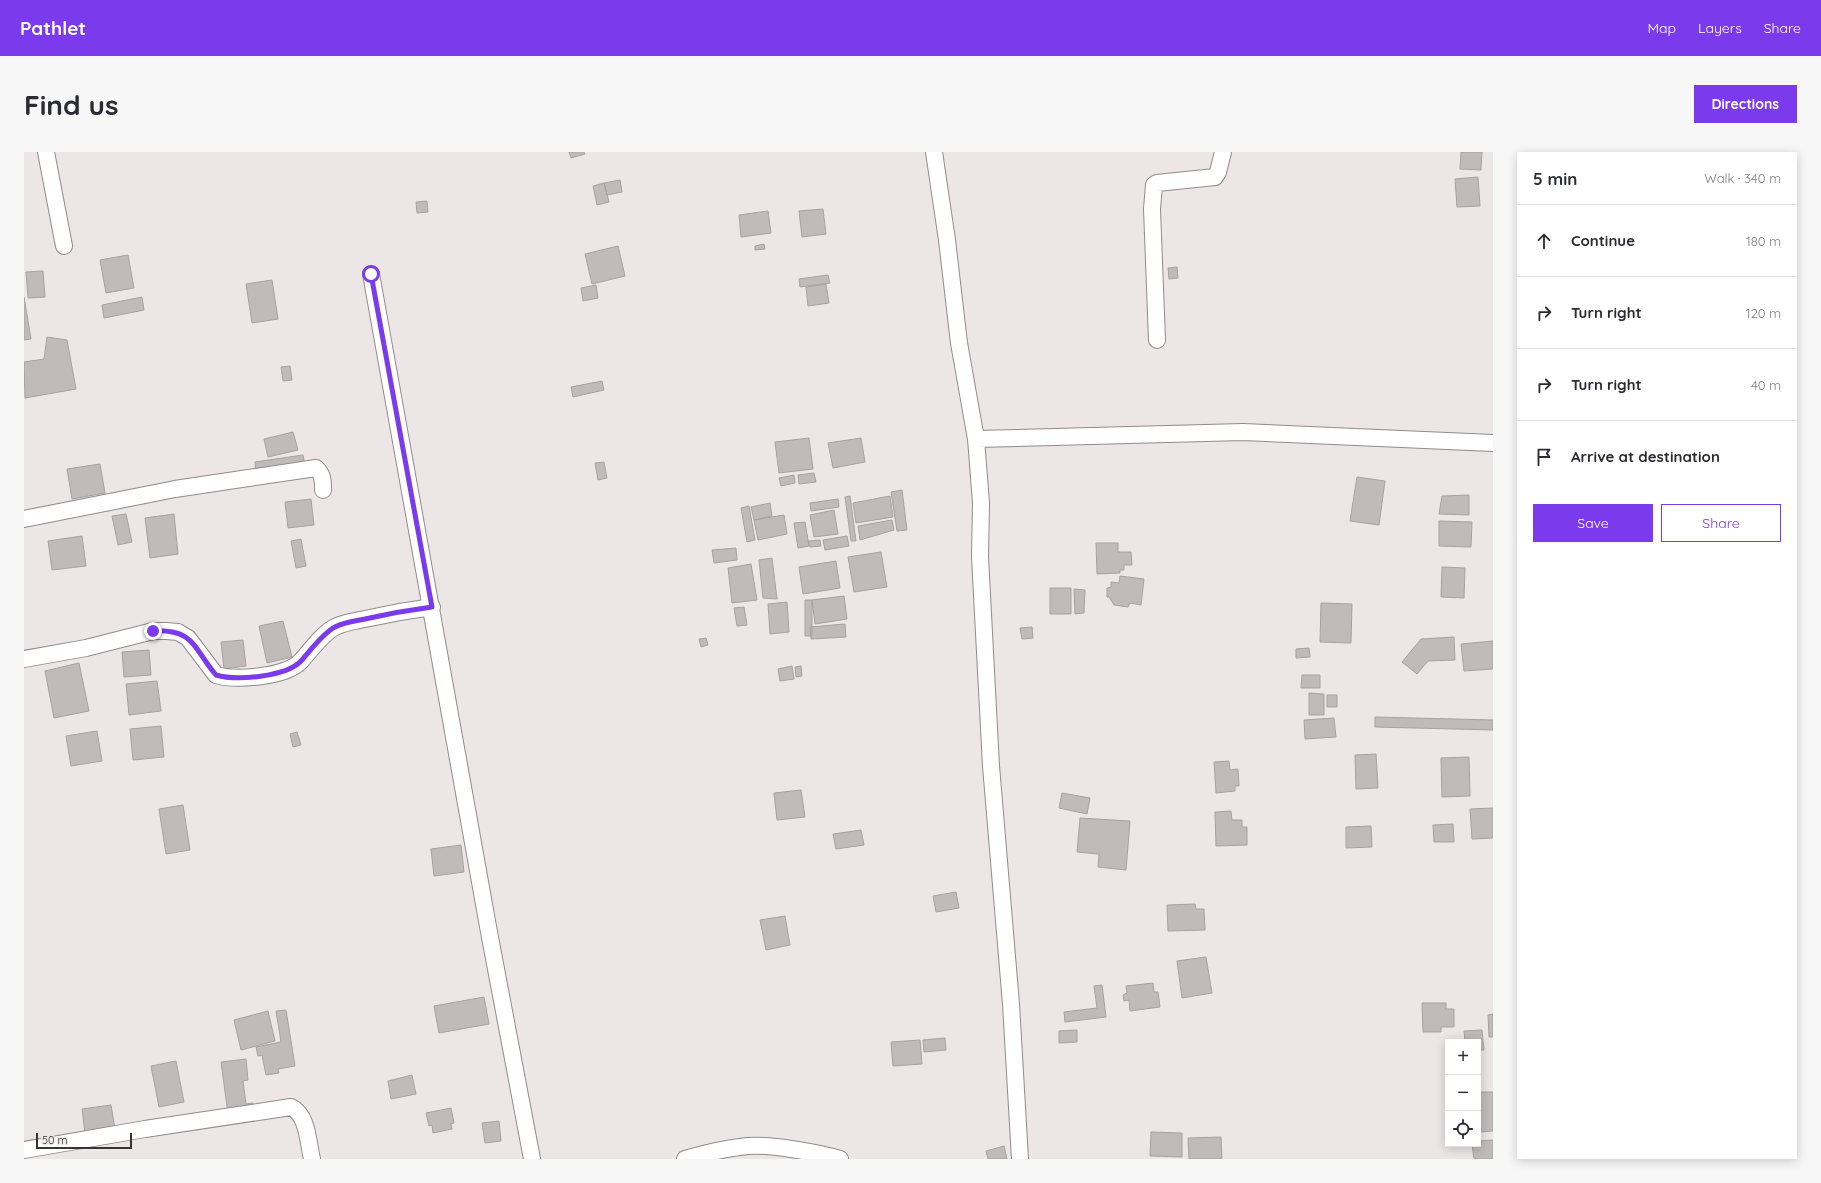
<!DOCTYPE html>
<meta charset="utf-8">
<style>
:root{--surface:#fff;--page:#f7f7f7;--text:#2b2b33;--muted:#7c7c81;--line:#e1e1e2;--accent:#7c3aed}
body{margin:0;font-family:Quicksand,sans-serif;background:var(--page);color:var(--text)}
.controls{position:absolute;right:12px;bottom:12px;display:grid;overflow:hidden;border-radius:0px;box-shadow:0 2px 10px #0003}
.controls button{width:36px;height:36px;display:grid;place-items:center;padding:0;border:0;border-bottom:1px solid var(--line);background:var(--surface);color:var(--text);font:20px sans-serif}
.scale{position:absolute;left:12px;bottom:10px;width:96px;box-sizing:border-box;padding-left:4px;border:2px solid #363434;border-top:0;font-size:11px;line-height:14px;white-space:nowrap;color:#363434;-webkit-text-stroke:3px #ece6e6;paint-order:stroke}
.stop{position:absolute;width:12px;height:12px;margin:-9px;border:3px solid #7c3aed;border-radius:50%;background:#fff}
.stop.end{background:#7c3aed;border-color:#fff;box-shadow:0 1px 4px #0008}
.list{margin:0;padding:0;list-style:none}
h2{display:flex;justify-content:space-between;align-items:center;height:52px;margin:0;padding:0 16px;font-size:17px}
h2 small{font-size:13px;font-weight:400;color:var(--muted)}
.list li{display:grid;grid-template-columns:26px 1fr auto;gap:12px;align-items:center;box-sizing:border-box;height:72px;padding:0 16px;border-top:1px solid var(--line)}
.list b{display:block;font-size:15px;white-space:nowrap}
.list em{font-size:13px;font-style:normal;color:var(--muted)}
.actions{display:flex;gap:8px;padding:12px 16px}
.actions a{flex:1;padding:9px 0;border:1px solid var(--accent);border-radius:0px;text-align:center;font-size:14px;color:var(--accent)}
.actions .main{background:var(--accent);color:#fff}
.icon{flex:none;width:22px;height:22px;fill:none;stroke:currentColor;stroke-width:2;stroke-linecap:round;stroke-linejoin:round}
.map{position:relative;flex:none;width:1469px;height:1007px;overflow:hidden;border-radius:0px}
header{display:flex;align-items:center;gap:24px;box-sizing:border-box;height:56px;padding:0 20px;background:var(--accent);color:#fff}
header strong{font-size:19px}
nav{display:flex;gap:22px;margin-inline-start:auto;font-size:14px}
.intro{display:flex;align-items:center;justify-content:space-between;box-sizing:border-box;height:96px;padding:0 24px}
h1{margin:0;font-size:28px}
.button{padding:10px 18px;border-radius:0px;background:var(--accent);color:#fff;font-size:14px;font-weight:700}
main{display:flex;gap:24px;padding:0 24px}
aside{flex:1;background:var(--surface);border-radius:0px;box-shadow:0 2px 10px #0003}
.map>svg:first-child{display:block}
.building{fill:#c0baba;stroke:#a7a1a1}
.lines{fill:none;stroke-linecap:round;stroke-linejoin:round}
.minor-casing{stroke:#918b8b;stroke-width:18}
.minor{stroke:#fff;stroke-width:16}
.route{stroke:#7c3aed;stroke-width:5}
</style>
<header>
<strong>Pathlet</strong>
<nav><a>Map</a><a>Layers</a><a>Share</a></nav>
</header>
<div class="intro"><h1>Find us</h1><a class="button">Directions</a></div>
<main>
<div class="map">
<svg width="1469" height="1007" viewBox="0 0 1469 1007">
<rect width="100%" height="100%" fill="#ece6e6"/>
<path class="building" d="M545,0H560L561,2L547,6Z
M1437,0H1458L1457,18L1436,17Z
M1454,25L1456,54L1433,55L1431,27Z
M596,28L598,40L583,43L580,31Z
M580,31L585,50L573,53L569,34Z
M403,49L404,60L393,61L392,50Z
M799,57L802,82L778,85L775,59Z
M744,59L747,81L717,85L715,63Z
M740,92L741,97L731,98V94Z
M594,94L601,124L568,132L561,102Z
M104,103L110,136L82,141L76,108Z
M1153,115L1154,126L1145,127L1144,116Z
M19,119L21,145L4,146L2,120Z
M804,123L806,131L776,135L775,127Z
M248,128L254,167L228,171L222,132Z
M802,132L805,151L784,154L782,135Z
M572,133L574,146L559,149L557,136Z
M0,145L7,187L0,188Z
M118,145L120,158L80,166L78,153Z
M23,185L43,188L52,237L1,246L0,210L20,207Z
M266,214L268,228L259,229L257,215Z
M578,229L580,238L549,245L547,235Z
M269,280L274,298L244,305L240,287Z
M785,286L789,317L755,321L751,290Z
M837,286L841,310L809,316L804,291Z
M279,303L281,314L232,321L231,310Z
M580,310L583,326L574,328L571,311Z
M76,312L81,341L48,347L43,317Z
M790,321L792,330L775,332L774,323Z
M770,323L771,331L757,334L755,326Z
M1333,325L1361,329L1355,373L1326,369Z
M878,338L883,378L873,379L867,340Z
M1445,343V363L1415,362L1418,344Z
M826,344L832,389H827L821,345Z
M866,344L869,365L832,371L829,351Z
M287,347L290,373L264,376L261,350Z
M814,347L815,355L787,359L786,351Z
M746,351L748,364L730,368L727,355Z
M725,354L731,388L723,390L717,356Z
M810,358L814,382L790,385L786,363Z
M102,362L108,390L94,393L88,364Z
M150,362L154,402L126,406L121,366Z
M760,363L763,382L734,388L730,368Z
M868,368L870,378L836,388L834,374Z
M1415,369L1448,370L1447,395L1415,394Z
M781,370L785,394L774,396L770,371Z
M58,384L62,414L28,418L24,389Z
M823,384L825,394L801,398L799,388Z
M277,387L282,414L272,416L267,389Z
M796,388L797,394L786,395L784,389Z
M1072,391H1094V400H1107L1108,413H1100V418H1096V421L1073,422Z
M712,396L713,408L690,411L688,398Z
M857,400L863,435L830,440L824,405Z
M748,406L753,447L739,446L735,408Z
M812,409L816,436L779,442L775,415Z
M727,412L733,448L708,451L704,416Z
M1418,415L1441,416L1440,446L1417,445Z
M1096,424L1120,427L1117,453L1106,451L1104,455L1090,453L1085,445H1083V436L1087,435V430L1095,431Z
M1026,436H1047V462H1026Z
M1050,437L1061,438L1060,461L1051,462Z
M820,444L823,467L791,472L788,448Z
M781,448H788V484H781Z
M763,450L765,480L746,482L744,452Z
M1297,451L1328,452L1327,491L1296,490Z
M720,455L723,473L713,474L710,456Z
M259,469L268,505L243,511L235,474Z
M821,472L822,485L787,487L786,475Z
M1008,475L1009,486L998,487L996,476Z
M1430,485L1431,508L1404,509L1393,522L1378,510L1397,487Z
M682,486L684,493L677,495L675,487Z
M219,488L222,514L200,517L197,490Z
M1469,489V517L1440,519L1437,492Z
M1285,496L1286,505L1272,506V497Z
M125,498L127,523L100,525L98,500Z
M55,511L65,559L30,566L21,519Z
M768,514L770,527L756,529L754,517Z
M777,514L778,524L772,525L771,515Z
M1278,523H1296V536H1277Z
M133,529L137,559L105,563L102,532Z
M1285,541L1300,542V563H1285Z
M1303,543H1313V555H1303Z
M1351,565L1469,568V578L1351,575Z
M1310,566L1312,585L1281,587L1280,568Z
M137,574L140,605L109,608L106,577Z
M73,579L78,609L47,614L42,584Z
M273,580L277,593L269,595L266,582Z
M1352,602L1354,636L1332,637L1331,603Z
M1445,605L1446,644L1418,645L1417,606Z
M1205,609L1206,618L1214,617L1215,634H1211V639L1192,641L1190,610Z
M777,638L781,665L753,668L750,641Z
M1038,641L1066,646L1063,662L1035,656Z
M159,653L166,698L142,702L135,657Z
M1469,656V686L1448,687L1446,657Z
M1207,659L1208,668H1218V675H1223V693L1192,694L1191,660Z
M1056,666L1106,669L1102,718L1074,715L1075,702L1053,700Z
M1429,672L1430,690H1410L1409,673Z
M1347,674L1348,695L1322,696V675Z
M837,678L840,693L812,697L809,682Z
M437,693L440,720L410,724L407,697Z
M932,740L935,756L912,760L909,744Z
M1171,752L1172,757H1180L1181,778L1144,779L1143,753Z
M761,764L766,793L742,798L736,768Z
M1182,805L1188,841L1158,846L1153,809Z
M1129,831L1130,840H1134L1136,855L1106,859L1105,848L1100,849L1099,843L1103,841L1102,834Z
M1078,833L1082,865L1041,870L1040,860L1073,856L1070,834Z
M460,845L465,872L415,881L410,854Z
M1398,851H1422V857H1430V875H1417V880H1399Z
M262,858L271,914L254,917L255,921L242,923L238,903L234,904L232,895L257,890L252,859Z
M244,859L251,889L217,898L210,868Z
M1469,862V885H1465L1464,863Z
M1053,878V890L1035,891V879Z
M1458,878L1460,898H1454V890H1441L1440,879Z
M921,886L922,898L900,900L899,888Z
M896,888L898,912L869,914L867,890Z
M222,907L224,928L219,929L222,952L229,951L230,958L204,962L197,910Z
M152,909L160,950L135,955L127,914Z
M388,923L392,942L367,947L364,929Z
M1454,940H1469V979L1454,980Z
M87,953L91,977L61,981L58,957Z
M427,956L430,971L427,972L428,977L409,981L408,973L405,974L402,961Z
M475,969L477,989L461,991L458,971Z
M1127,980L1158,981V1005L1126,1004Z
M1197,985L1198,1007H1165L1164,986Z
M1469,988V1007H1450L1448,992H1454V989Z
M980,994L983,1007H964L962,999Z"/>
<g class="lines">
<g class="minor-casing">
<path id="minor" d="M22,0L40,94
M910,0L923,88L935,191L952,287L957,351L956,405L967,614L987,852L996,1007
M347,122L465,780L508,1007
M1133,188L1128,57L1130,33L1133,31L1191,25L1194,20L1199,0
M952,287L1219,280L1469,291
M0,367L151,337L292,316C299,322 299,329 299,338
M0,507L62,496L129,479H142L154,480L164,486L192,523C212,529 262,525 277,509C286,499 299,481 311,475C321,470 331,469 341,467C363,462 385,458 408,455
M0,998L121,977L267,955C284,963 284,991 288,1007
M661,1007C682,1001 702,996 724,994C746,992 795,1001 816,1007"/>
</g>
<use href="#minor" class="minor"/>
</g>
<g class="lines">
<path class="route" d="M129,479C171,477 169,496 192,523C212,529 262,525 277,509C286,499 299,481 311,475C320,470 331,469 341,467C363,462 385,458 408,455L347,122"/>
</g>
</svg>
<div class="controls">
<button>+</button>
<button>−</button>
<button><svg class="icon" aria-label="locate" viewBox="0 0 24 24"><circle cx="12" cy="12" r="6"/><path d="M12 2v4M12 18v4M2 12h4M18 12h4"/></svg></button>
</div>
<div class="scale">50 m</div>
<div class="stop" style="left:347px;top:122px"></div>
<div class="stop end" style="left:129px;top:479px"></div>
</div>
<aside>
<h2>5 min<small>Walk · 340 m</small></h2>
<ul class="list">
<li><svg class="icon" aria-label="ahead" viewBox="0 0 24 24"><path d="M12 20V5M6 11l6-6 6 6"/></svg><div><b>Continue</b></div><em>180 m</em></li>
<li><svg class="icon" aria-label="right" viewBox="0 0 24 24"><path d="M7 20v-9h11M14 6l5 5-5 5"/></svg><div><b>Turn right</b></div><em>120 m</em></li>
<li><svg class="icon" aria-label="right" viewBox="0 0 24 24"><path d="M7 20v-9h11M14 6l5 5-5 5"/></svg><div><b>Turn right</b></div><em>40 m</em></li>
<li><svg class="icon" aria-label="arrive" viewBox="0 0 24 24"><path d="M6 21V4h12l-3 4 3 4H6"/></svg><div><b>Arrive at destination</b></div></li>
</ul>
<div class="actions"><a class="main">Save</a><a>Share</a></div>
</aside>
</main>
